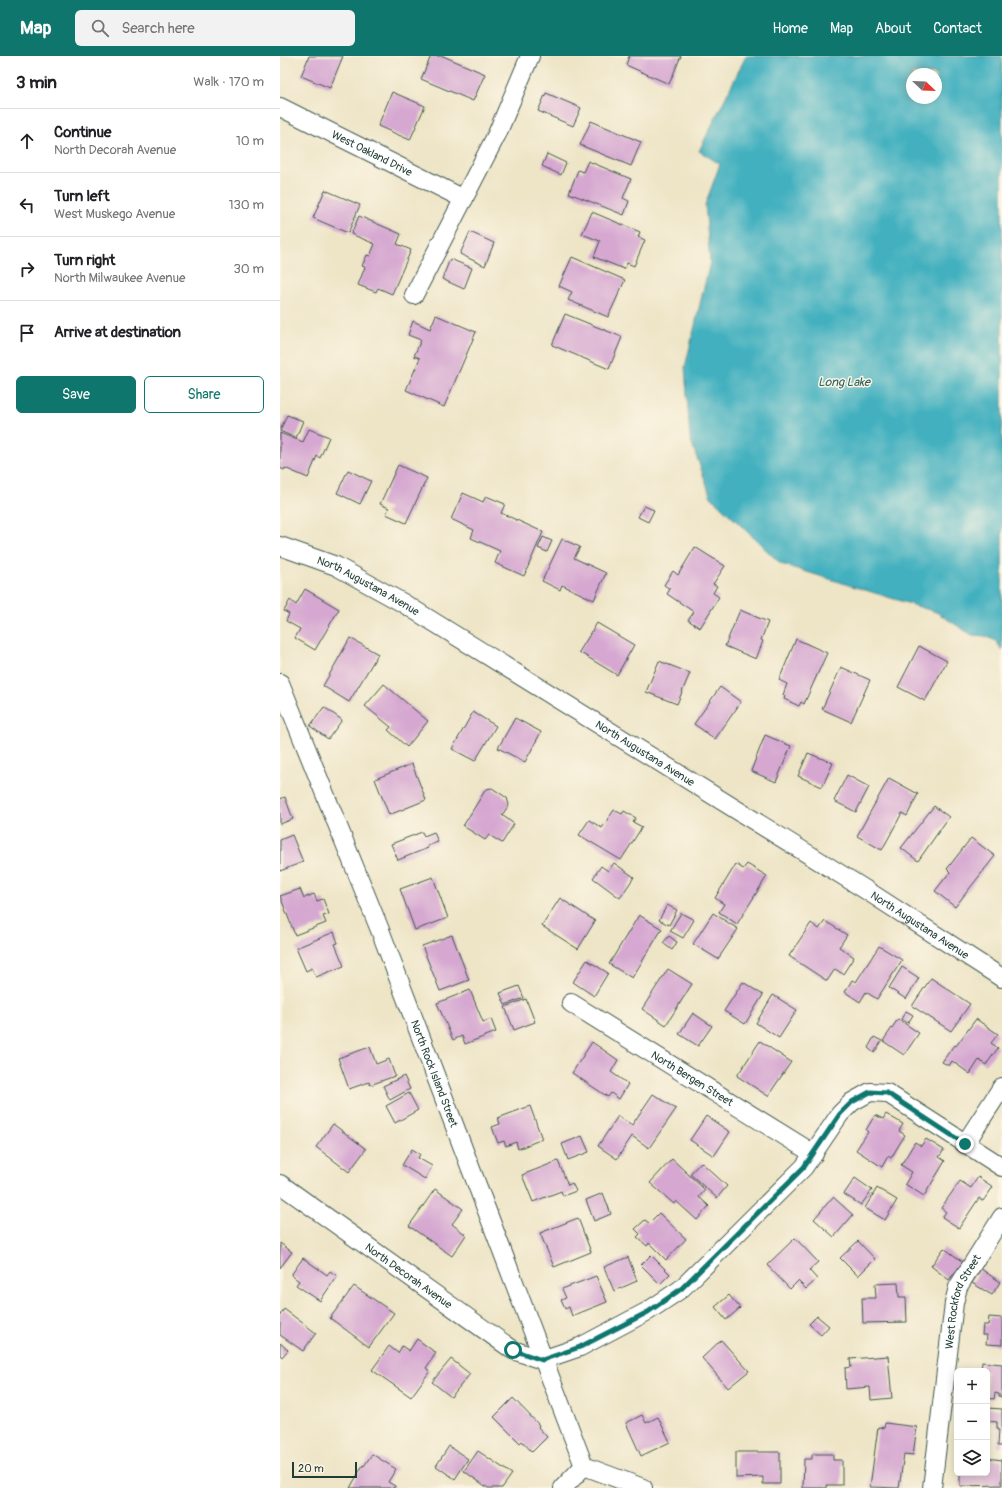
<!DOCTYPE html>
<meta charset="utf-8">
<style>
:root{--surface:#fff;--page:#f2f2f2;--text:#202124;--muted:#757577;--line:#e0e0e0;--accent:#0f766e}
body{margin:0;font-family:Pangolin,sans-serif;background:var(--page);color:var(--text)}
.controls{position:absolute;right:12px;bottom:12px;display:grid;overflow:hidden;border-radius:6px;box-shadow:0 2px 10px #0003}
.controls button{width:36px;height:36px;display:grid;place-items:center;padding:0;border:0;border-bottom:1px solid var(--line);background:var(--surface);color:var(--text);font:20px sans-serif}
.compass{position:absolute;left:626px;top:12px;width:36px;height:36px;border-radius:50%;background:var(--surface);box-shadow:0 2px 10px #0003;rotate:113deg}
.scale{position:absolute;left:12px;bottom:10px;width:65px;box-sizing:border-box;padding-left:4px;border:2px solid #1f3d34;border-top:0;font-size:11px;line-height:14px;white-space:nowrap;color:#1f3d34;-webkit-text-stroke:3px #fcf5e5;paint-order:stroke}
.stop{position:absolute;width:12px;height:12px;margin:-9px;border:3px solid #0f766e;border-radius:50%;background:#fff}
.stop.end{background:#0f766e;border-color:#fff;box-shadow:0 1px 4px #0008}
.list{margin:0;padding:0;list-style:none}
h2{display:flex;justify-content:space-between;align-items:center;height:52px;margin:0;padding:0 16px;font-size:17px}
h2 small{font-size:13px;font-weight:400;color:var(--muted)}
.list li{display:grid;grid-template-columns:26px 1fr auto;gap:12px;align-items:center;box-sizing:border-box;height:64px;padding:0 16px;border-top:1px solid var(--line)}
.list b{display:block;font-size:15px;white-space:nowrap}
.list p{margin:0;font-size:13px;white-space:nowrap;color:var(--muted)}
.list em{font-size:13px;font-style:normal;color:var(--muted)}
.actions{display:flex;gap:8px;padding:12px 16px}
.actions a{flex:1;padding:9px 0;border:1px solid var(--accent);border-radius:6px;text-align:center;font-size:14px;color:var(--accent)}
.actions .main{background:var(--accent);color:#fff}
.icon{flex:none;width:22px;height:22px;fill:none;stroke:currentColor;stroke-width:2;stroke-linecap:round;stroke-linejoin:round}
.map{position:relative;flex:none;width:722px;height:1432px;overflow:hidden}
header{display:flex;align-items:center;gap:24px;box-sizing:border-box;height:56px;padding:0 20px;background:var(--accent);color:#fff}
header strong{font-size:19px}
nav{display:flex;gap:22px;margin-inline-start:auto;font-size:14px}
.search{width:280px;height:36px;background:var(--page);display:flex;align-items:center;gap:10px;box-sizing:border-box;padding:0 14px;border-radius:6px;color:var(--muted);font-size:15px}
main{display:flex}
aside{flex:1;background:var(--surface)}
.map>svg:first-child{display:block}
.water{fill:#43b0bf;stroke:#31767a;fill-rule:evenodd}
.building{fill:#d6a8d1}
.lines{fill:none;stroke-linecap:round;stroke-linejoin:round}
.minor-casing{stroke:#3e564a;stroke-width:20}
.minor{stroke:#fff;stroke-width:18}
.route{stroke:#0f766e;stroke-width:5}
.labels{text-anchor:middle;stroke-width:3;stroke-linejoin:round;paint-order:stroke}
.street-label{font-size:11px;fill:#1f3d34;stroke:#fcf5e5}
.water-label{font-size:12px;font-style:italic;fill:#2a605e;stroke:#fcf5e5}
</style>
<header>
<strong>Map</strong>
<div class="search"><svg class="icon" aria-label="search" viewBox="0 0 24 24"><circle cx="10" cy="10" r="6"/><path d="M15 15l6 6"/></svg>Search here</div>
<nav><a>Home</a><a>Map</a><a>About</a><a>Contact</a></nav>
</header>
<main>
<aside>
<h2>3 min<small>Walk · 170 m</small></h2>
<ul class="list">
<li><svg class="icon" aria-label="ahead" viewBox="0 0 24 24"><path d="M12 20V5M6 11l6-6 6 6"/></svg><div><b>Continue</b><p>North Decorah Avenue</p></div><em>10 m</em></li>
<li><svg class="icon" aria-label="left" viewBox="0 0 24 24"><path d="M17 20v-9H6M10 6l-5 5 5 5"/></svg><div><b>Turn left</b><p>West Muskego Avenue</p></div><em>130 m</em></li>
<li><svg class="icon" aria-label="right" viewBox="0 0 24 24"><path d="M7 20v-9h11M14 6l5 5-5 5"/></svg><div><b>Turn right</b><p>North Milwaukee Avenue</p></div><em>30 m</em></li>
<li><svg class="icon" aria-label="arrive" viewBox="0 0 24 24"><path d="M6 21V4h12l-3 4 3 4H6"/></svg><div><b>Arrive at destination</b></div></li>
</ul>
<div class="actions"><a class="main">Save</a><a>Share</a></div>
</aside>
<div class="map">
<svg width="722" height="1432" viewBox="0 0 722 1432">
<rect width="100%" height="100%" fill="#fcf5e5"/>
<filter id="ink" filterUnits="userSpaceOnUse"><feTurbulence type="fractalNoise" baseFrequency=".025" numOctaves="2"/><feDisplacementMap in="SourceGraphic" scale="8" xChannelSelector="R" yChannelSelector="G"/><feConvolveMatrix kernelMatrix="1 2 1 2 8 2 1 2 1" color-interpolation-filters="sRGB"/></filter>
<filter id="wash" filterUnits="userSpaceOnUse"><feTurbulence type="fractalNoise" baseFrequency=".012" numOctaves="4" result="noise"/><feDisplacementMap in="SourceGraphic" scale="16" xChannelSelector="R" yChannelSelector="G"/><feGaussianBlur stdDeviation="0.9" result="paint"/><feColorMatrix in="noise" values="0 0 0 0 0 0 0 0 0 0 0 0 0 0 0 0 0 1.4 0 .05"/><feComposite in="paint" operator="in"/></filter>
<g filter="url(#wash)">
<rect width="100%" height="100%" fill="#eee5c7"/>
<path class="water" d="M466,0H722V594L716,585L705,580L692,579L656,556L501,508L431,441L410,382L405,311L430,206L425,149L440,108L419,95ZM632,18H656V42H632Z"/>
<g id="blocks">
<path class="building" d="M29,0H63L50,32L21,20Z
M151,0H163L205,18L193,45L141,23Z
M349,0H401L389,28L346,9Z
M112,36L145,50L130,84L98,70Z
M266,37L301,52L293,70L258,55Z
M311,65L361,86L351,110L300,89Z
M267,98L286,107L281,119L262,110Z
M308,105L351,123L343,142L349,145L344,159L289,137L298,114L303,116Z
M45,134L80,149L68,177L33,162Z
M312,156L360,176L358,181L365,184L354,210L347,207L344,213L314,201L320,185L302,178Z
M79,160L121,178L117,188L131,194L112,238L98,232L96,236L78,229L85,211L82,210L87,199L90,200L95,188L71,178Z
M190,176L214,187L205,210L180,198Z
M292,201L345,224L328,261L288,244L292,236L279,230Z
M170,203L192,212L184,233L162,223Z
M285,258L342,281L329,313L272,289Z
M156,259L196,276L164,351L126,334L140,302L134,300L141,284L128,279L133,265L150,273Z
M7,359L23,365L16,382L0,375Z
M29,373L49,381L40,402L37,400L28,422L5,412L4,414L0,412V377L23,386Z
M118,409L147,422L126,467L106,458L109,452L100,448Z
M68,414L91,425L80,448L57,437Z
M183,437L203,446L206,440L225,448L221,457L263,476L244,520L215,507L220,495L191,482L194,474L171,463Z
M364,450L374,454L368,466L358,461Z
M263,481L272,485L267,496L258,492Z
M282,483L300,491L294,502L326,517L314,544L282,529L280,534L262,525Z
M415,491L445,510L433,528L437,530L433,537L439,541L420,572L408,564L414,556L387,538L390,533L384,529L393,515L398,519Z
M25,533L59,553L35,594L15,582L20,573L6,565L9,558L4,555L10,544L16,549Z
M460,554L488,566L481,584L483,585L476,603L445,590Z
M317,567L354,589L337,619L299,596Z
M70,582L98,598L69,646L43,630Z
M516,583L547,597L524,648L521,646L519,650L504,643L505,640L503,639L507,628L499,624Z
M639,590L667,605L645,645L618,631Z
M379,605L410,617L397,648L366,636Z
M561,611L590,624L571,666L542,653Z
M104,628L148,665L127,691L108,674L111,671L85,650Z
M440,631L461,646L435,683L414,668Z
M44,651L62,664L48,683L30,670Z
M193,656L216,670L195,705L172,693Z
M235,662L261,676L245,706L218,692Z
M485,679L511,690L496,726L471,715Z
M528,697L553,707L542,731L518,720Z
M132,708L146,744L109,759L95,723Z
M567,719L589,731L576,756L554,745Z
M609,722L638,738L627,760L622,757L602,794L577,780Z
M212,732L227,742L229,749L222,759L234,768L222,787L209,779L205,784L183,770L206,733Z
M5,741L13,763L0,768V743Z
M654,750L669,761L638,805L621,792Z
M334,754L342,758L344,755L356,762L353,766L362,771L341,804L299,779L309,764L322,772Z
M142,776L144,780L154,776L158,786L147,790L148,792L118,804L111,788Z
M12,779L23,806L0,815V784Z
M691,782L715,800L675,851L655,835L670,816L667,813Z
M334,807L354,821L340,842L313,822L321,810L328,815Z
M456,808L463,813L467,808L487,820L457,868L439,856L444,848L435,842Z
M153,821L168,862L135,874L120,833Z
M20,833L24,842L34,838L37,845L43,843L49,858L43,860L46,867L15,879L0,840Z
M280,842L315,865L298,893L262,870Z
M387,849L397,854L389,869L379,864Z
M401,857L414,864L403,882L390,875Z
M433,857L458,873L438,903L413,888Z
M359,859L382,873L352,922L329,908Z
M545,865L567,879L559,891L574,901L563,918L555,913L547,925L509,900L531,867L539,873Z
M54,876L58,887L55,888L64,910L36,921L32,912L26,915L16,892Z
M172,879L189,924L160,935L142,890Z
M389,880L397,886L392,894L383,887Z
M599,890L622,904L597,943L586,936L580,946L565,936L572,924L576,926Z
M307,904L328,917L314,940L293,926Z
M622,911L639,922L626,943L609,932Z
M388,913L412,928L386,969L362,953Z
M651,922L690,948L671,975L632,950Z
M463,926L483,939L465,968L444,955Z
M239,930L244,942L225,949L220,937Z
M190,934L203,966L211,963L216,976L185,988L182,980L173,984L157,947Z
M493,939L517,954L499,982L476,967Z
M246,943L255,966L234,974L225,951Z
M626,955L633,959L628,967L621,963Z
M413,957L432,970L418,990L399,978Z
M618,963L639,977L624,999L603,985Z
M696,963L718,978L711,987L718,992L706,1009L699,1004L690,1018L672,1005L669,1010L662,1006L674,989L676,990Z
M594,981L602,985L594,997L588,992Z
M480,985L511,1006L488,1040L457,1020Z
M312,986L338,1004L331,1016L348,1028L339,1043L331,1037L328,1041L292,1017Z
M90,991L96,1008L109,1003L115,1020L90,1029L89,1026L69,1033L58,1002Z
M124,1020L130,1033L110,1044L103,1030Z
M129,1037L138,1054L115,1067L106,1050Z
M373,1038L396,1053L369,1092L352,1080L337,1103L318,1090L338,1060L352,1069Z
M250,1050L262,1083L238,1093L236,1086L226,1090L224,1085L218,1087L212,1071L220,1068L218,1062Z
M606,1058L623,1068L619,1075L625,1079L611,1102L608,1100L602,1111L576,1094L588,1076L586,1074L595,1059L603,1063Z
M426,1060L450,1076L434,1100L410,1084Z
M53,1068L86,1093L69,1116L36,1091Z
M302,1080L309,1096L288,1104L282,1088Z
M646,1083L664,1094L659,1101L665,1105L644,1140L625,1128L632,1116L621,1109L635,1086L641,1090Z
M132,1093L140,1098L138,1102L152,1110L145,1123L122,1109Z
M392,1103L425,1134L419,1141L429,1150L417,1164L396,1145L394,1148L370,1127Z
M278,1105L288,1129L292,1127L296,1135L283,1140L281,1135L253,1146L242,1119Z
M421,1106L447,1130L437,1142L410,1118Z
M698,1121L713,1131L703,1145L699,1142L679,1172L662,1161L666,1156L661,1152L680,1125L691,1132Z
M575,1122L592,1134L581,1149L564,1138Z
M597,1132L617,1144L605,1164L585,1152Z
M155,1133L183,1153L172,1168L186,1179L172,1200L129,1170Z
M323,1137L331,1158L314,1165L306,1144Z
M553,1141L573,1159L554,1181L534,1163Z
M379,1157L406,1183L386,1204L369,1187L367,1190L357,1181L360,1178L355,1173L365,1164L369,1167Z
M298,1162L311,1196L274,1211L260,1177Z
M515,1182L538,1206L529,1214L537,1223L526,1233L518,1225L510,1233L487,1209Z
M578,1185L595,1203L578,1220L560,1202Z
M0,1187L12,1196L0,1212Z
M664,1192L683,1206L669,1224L651,1210Z
M371,1199L390,1218L380,1228L361,1209Z
M348,1201L357,1225L334,1235L324,1211Z
M23,1202L47,1219L50,1215L57,1220L40,1245L16,1229L19,1225L11,1219Z
M701,1213L720,1226L712,1239L692,1227Z
M316,1220L327,1246L292,1260L289,1251L285,1253L281,1244L286,1242L282,1233Z
M618,1227L619,1241H626L627,1266L583,1267L582,1242H596L595,1228Z
M74,1230L114,1257L89,1291L50,1262Z
M449,1239L460,1252L446,1264L435,1251Z
M4,1253L36,1277L23,1295L0,1279V1259Z
M537,1260L549,1270L541,1279L529,1268Z
M709,1261L722,1262V1289L706,1288L707,1279H702L703,1269H708Z
M137,1283L156,1297L146,1312L150,1315L131,1341L92,1314L109,1290L118,1297L122,1290L129,1295Z
M441,1284L469,1315L448,1332L422,1302Z
M0,1287L8,1294L2,1301L0,1299Z
M608,1300L612,1342L591,1344L590,1331L566,1333L565,1312L571,1311L570,1303Z
M171,1303L190,1318L171,1341L152,1326Z
M702,1306L722,1308V1341L719,1340V1338L715,1337L714,1343L707,1342V1315H701Z
M233,1342L259,1369L258,1371L267,1381L252,1396L242,1385L240,1387L214,1361Z
M707,1352L722,1353V1390H718L719,1372H717V1366L707,1365Z
M362,1359L366,1367L378,1361L390,1386L361,1400L346,1367Z
M605,1367L637,1371L633,1399L624,1398L619,1432L590,1431L598,1371L604,1372Z
M169,1390L188,1403L175,1423L156,1410Z
M198,1395L232,1418L222,1432H208L184,1415Z
M456,1396H500V1428H483V1421L456,1422Z
M92,1398L116,1413L108,1426L115,1430L114,1432H70L83,1409L84,1410Z
M532,1398H553V1404H562V1429H547V1432H523L524,1403H532Z
M707,1402L722,1404V1429L680,1430V1417H707Z"/>
</g>
</g>
<g filter="url(#ink)">
<use href="#blocks" fill-opacity="0" stroke="#3e564a" stroke-width="1"/>
<g class="lines">
<g class="minor-casing">
<g id="minor">
<path id="s1" d="M0,51L184,143"/>
<path d="M134,239L217,78L250,0"/>
<path id="s2" d="M0,490L56,510L123,547L586,834L722,922"/>
<path id="s3" d="M0,627L100,874L304,1410"/>
<path id="s4" d="M291,947L534,1098"/>
<path d="M685,1088L722,1031"/>
<path id="s5" d="M0,1128L233,1294L262,1304L300,1291L368,1255L401,1233L524,1111L560,1058L572,1046L590,1036L607,1037L722,1111"/>
<path d="M304,1410L363,1432"/>
<path d="M283,1432L304,1410"/>
<path id="s6" d="M652,1432L674,1247L678,1231L722,1161"/>
</g>
</g>
<use href="#minor" class="minor"/>
</g>
</g>
<g class="lines" filter="url(#ink)">
<path class="route" d="M233,1294L262,1304L300,1291L368,1256L401,1233L524,1111L560,1058L572,1046L590,1036L607,1037L685,1088"/>
</g>
<g class="labels">
<g class="street-label">
<text dy="4" stroke="none"><textPath href="#s1" startOffset="103">West Oakland Drive</textPath></text>
<text dy="4" stroke="none"><textPath href="#s2" startOffset="97">North Augustana Avenue</textPath></text>
<text dy="4" stroke="none"><textPath href="#s2" startOffset="421">North Augustana Avenue</textPath></text>
<text dy="4" stroke="none"><textPath href="#s2" startOffset="745">North Augustana Avenue</textPath></text>
<text dy="4" stroke="none"><textPath href="#s3" startOffset="420">North Rock Island Street</textPath></text>
<text dy="4" stroke="none"><textPath href="#s4" startOffset="143">North Bergen Street</textPath></text>
<text dy="4" stroke="none"><textPath href="#s5" startOffset="158">North Decorah Avenue</textPath></text>
<text dy="4" stroke="none"><textPath href="#s6" startOffset="190">West Rockford Street</textPath></text>
</g>
<g class="water-label">
<text x="564" y="330">Long Lake</text>
</g>
</g>
</svg>
<div class="controls">
<button>+</button>
<button>−</button>
<button><svg class="icon" aria-label="layers" viewBox="0 0 24 24"><path d="M12 4l9 5-9 5-9-5zM3 14l9 5 9-5"/></svg></button>
</div>
<svg class="compass" viewBox="-18 -18 36 36"><path d="M0-13l5 13h-10z" fill="#e53935"/><path d="M0 13l5-13h-10z" fill="#757577"/></svg>
<div class="scale">20 m</div>
<div class="stop" style="left:233px;top:1294px"></div>
<div class="stop end" style="left:685px;top:1088px"></div>
</div>
</main>
